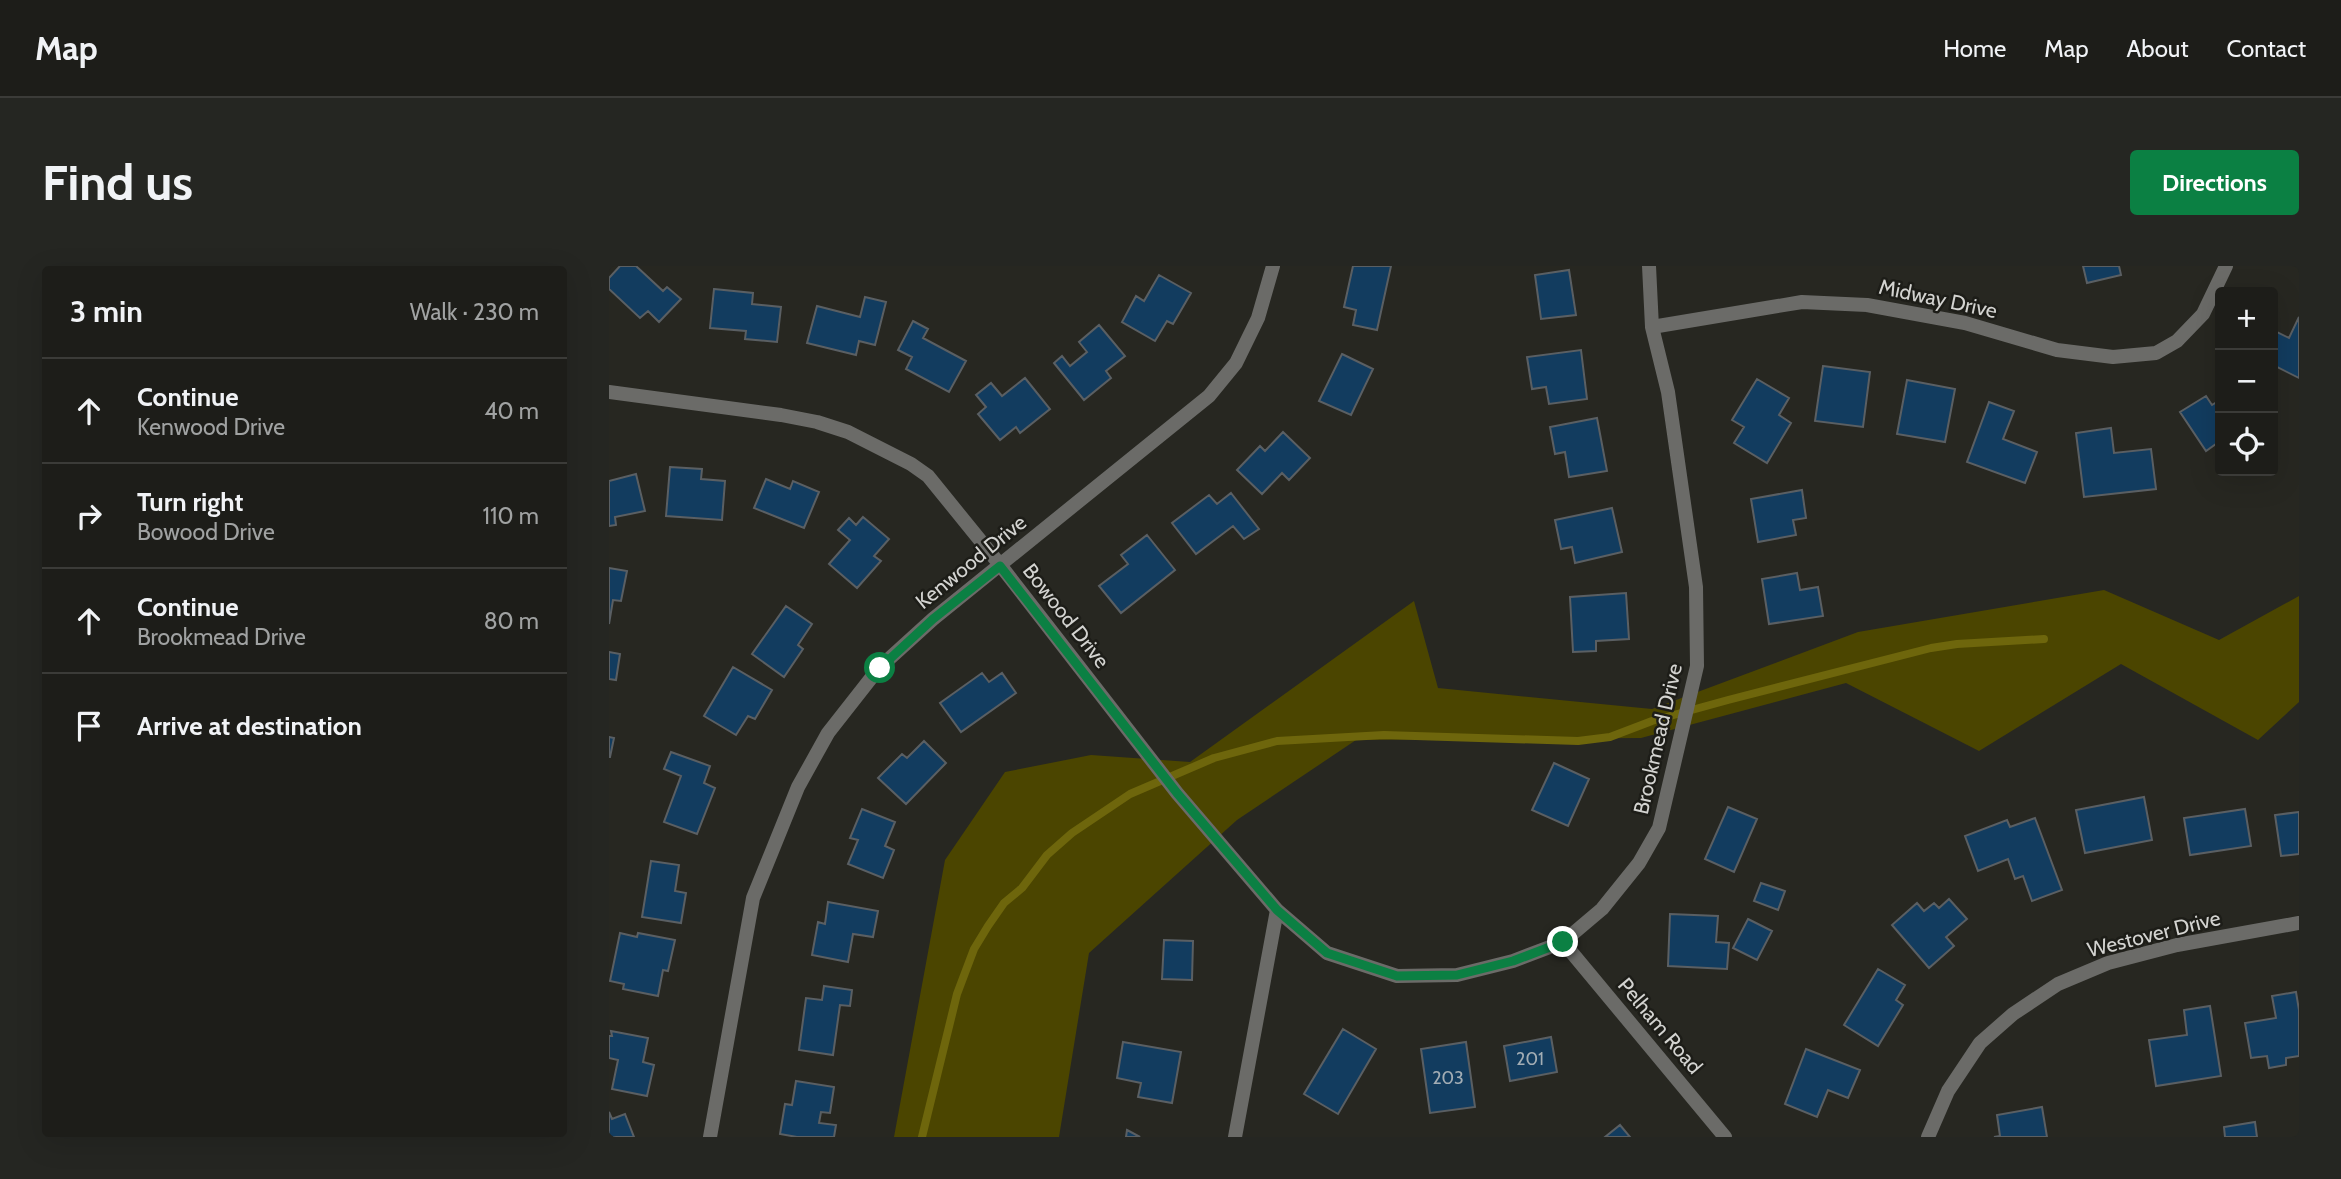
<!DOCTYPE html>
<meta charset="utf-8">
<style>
:root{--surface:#1d1d19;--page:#252622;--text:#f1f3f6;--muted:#a0a2a2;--line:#3b3b38;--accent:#0b8043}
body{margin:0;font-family:Cabin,sans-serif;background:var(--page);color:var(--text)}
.controls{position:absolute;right:21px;top:21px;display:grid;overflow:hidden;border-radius:7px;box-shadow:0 7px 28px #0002}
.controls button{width:63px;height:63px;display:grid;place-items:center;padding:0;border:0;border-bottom:2px solid var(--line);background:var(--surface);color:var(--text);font:35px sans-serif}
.stop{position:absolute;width:21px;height:21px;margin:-16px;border:5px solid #0b8043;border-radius:50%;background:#fff}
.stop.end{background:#0b8043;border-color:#fff;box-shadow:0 2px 7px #0008}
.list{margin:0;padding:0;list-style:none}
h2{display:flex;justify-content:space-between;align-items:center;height:91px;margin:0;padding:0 28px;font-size:30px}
h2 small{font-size:23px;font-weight:400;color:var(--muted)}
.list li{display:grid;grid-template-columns:46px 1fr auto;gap:21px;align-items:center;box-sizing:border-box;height:105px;padding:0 28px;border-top:2px solid var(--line)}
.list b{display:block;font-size:26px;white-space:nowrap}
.list p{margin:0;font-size:23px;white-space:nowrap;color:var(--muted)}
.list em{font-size:23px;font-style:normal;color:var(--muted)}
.icon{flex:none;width:38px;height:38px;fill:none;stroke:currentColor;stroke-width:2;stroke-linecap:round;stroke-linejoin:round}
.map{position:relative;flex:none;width:1690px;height:871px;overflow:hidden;border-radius:7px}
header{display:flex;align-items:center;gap:42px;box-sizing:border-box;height:98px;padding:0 35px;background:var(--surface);border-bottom:2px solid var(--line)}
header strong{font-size:33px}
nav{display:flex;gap:38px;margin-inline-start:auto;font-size:24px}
.intro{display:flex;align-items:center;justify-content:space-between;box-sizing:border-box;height:168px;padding:0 42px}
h1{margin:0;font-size:49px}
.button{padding:18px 32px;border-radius:7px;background:var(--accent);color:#fff;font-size:24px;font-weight:700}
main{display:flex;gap:42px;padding:0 42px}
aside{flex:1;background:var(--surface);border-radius:7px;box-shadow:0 7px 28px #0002}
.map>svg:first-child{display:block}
.green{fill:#4b4500}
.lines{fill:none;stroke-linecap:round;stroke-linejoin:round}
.stream{stroke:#6e660c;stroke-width:8}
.building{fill:#123c5f;stroke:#5a5f63;stroke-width:2}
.street{stroke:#6b6b68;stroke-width:14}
.route{stroke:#0b8043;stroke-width:9}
.labels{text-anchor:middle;stroke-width:5;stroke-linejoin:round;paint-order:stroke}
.number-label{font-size:18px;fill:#a3adb4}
.street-label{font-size:21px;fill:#d3d3d0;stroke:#1d1d18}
</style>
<header>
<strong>Map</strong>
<nav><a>Home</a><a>Map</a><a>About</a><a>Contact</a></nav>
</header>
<div class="intro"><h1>Find us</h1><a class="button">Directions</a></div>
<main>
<aside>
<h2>3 min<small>Walk · 230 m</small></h2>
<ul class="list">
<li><svg class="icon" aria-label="ahead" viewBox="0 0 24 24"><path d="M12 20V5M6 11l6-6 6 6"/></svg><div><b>Continue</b><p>Kenwood Drive</p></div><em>40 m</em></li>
<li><svg class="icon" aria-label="right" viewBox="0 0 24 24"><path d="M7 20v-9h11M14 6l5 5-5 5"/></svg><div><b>Turn right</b><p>Bowood Drive</p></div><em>110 m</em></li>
<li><svg class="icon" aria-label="ahead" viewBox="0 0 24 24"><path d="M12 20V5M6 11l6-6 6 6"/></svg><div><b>Continue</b><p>Brookmead Drive</p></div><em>80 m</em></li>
<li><svg class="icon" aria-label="arrive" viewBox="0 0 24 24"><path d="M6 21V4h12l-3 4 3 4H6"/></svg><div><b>Arrive at destination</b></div></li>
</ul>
</aside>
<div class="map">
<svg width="1690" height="871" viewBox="0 0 1690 871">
<rect width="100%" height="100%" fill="#272721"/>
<path class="green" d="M1495,324L1610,374L1690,330V436L1649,474L1512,398L1370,485L1237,417L1032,472L747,474L628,554L480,687L450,871H285L336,594L396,506L482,489L581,496L805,335L829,422L1043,443L1249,366Z"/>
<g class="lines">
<path class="stream" d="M313,871L348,728L365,683L379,660L395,637L413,622L438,589L463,567L521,528L605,492L668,475L775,469L969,475L1001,471L1043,455L1119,434L1322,382L1348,378L1435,373"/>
</g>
<path class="building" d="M11,0H27L54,25L58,21L72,33L50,56L39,45L31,52L0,23V12Z
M744,0H782L768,64L744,59L747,44L735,41Z
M1474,0H1510L1512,9L1478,17Z
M960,4L967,49L932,53L926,9Z
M550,9L582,27L564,58L558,55L546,75L513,56L527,30L535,35Z
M105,23L144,27L143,38L172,41L168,76L136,73L137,65L101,62Z
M256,31L277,36L266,79L250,75L247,89L198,77L208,40L251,51Z
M1690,51V112L1664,99V64L1680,72Z
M304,55L319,63L314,72L357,95L340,126L297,103L303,91L289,84Z
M490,59L516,90L497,105L502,112L475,134L445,97L453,90L461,100L478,86L470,76Z
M972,84L978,133L940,138L937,121L923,123L918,91Z
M733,88L764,103L742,149L710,135Z
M1214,100L1261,106L1254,161L1206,155Z
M416,112L441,143L411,167L407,161L391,174L369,148L377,141L367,129L382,117L393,130Z
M1148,113L1180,132L1170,149L1182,157L1158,197L1125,177L1135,161L1123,154Z
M1298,114L1346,123L1336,176L1288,168Z
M1597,130L1603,139L1611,134V175L1597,185L1571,146Z
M1380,136L1405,145L1394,173L1428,186L1416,217L1358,196Z
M988,152L998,205L960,211L956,186L946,188L941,161Z
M1502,162L1505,187L1542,183L1547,223L1475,231L1467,167Z
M674,166L701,192L680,214L673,207L653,228L628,204L651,180L656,185Z
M61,201L93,203L92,213L116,215L113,254L57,250Z
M27,208L36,245L6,251L7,259L0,260V215Z
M157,213L181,223L184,215L210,226L195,262L145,242Z
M1193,224L1197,252L1184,254L1187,269L1149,276L1142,233Z
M622,227L650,263L635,273L624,260L587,288L563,257L600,229L608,238Z
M1003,242L1013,286L966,297L963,281L952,283L946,254Z
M254,251L280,273L265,290L272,295L248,322L220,298L241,274L229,264L240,252L247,259Z
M538,269L566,304L512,347L490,320L519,298L512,289Z
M0,302L18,305L12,335L4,334L0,358Z
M1188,307L1191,324L1209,321L1214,350L1160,358L1153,313Z
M1017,327L1020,373L987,375V385L964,386L961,331Z
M177,340L203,358L189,379L194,383L175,411L143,388Z
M0,386L11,388L7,414L0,413Z
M124,401L163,424L146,453L139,450L127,469L95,450Z
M373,407L380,416L393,407L407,427L352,466L331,437Z
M0,471L5,472L1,491H0Z
M315,475L337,497L297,538L269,512L293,488L298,492Z
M62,486L101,500L95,517L106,522L88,568L55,556L72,510L55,503Z
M945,497L980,513L959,560L923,544Z
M1535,531L1543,574L1476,587L1467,544Z
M1119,541L1148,553L1125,606L1096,593Z
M253,543L286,556L276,580L285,584L274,612L239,598L249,574L241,572Z
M1636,543L1642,580L1581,589L1575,552Z
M1690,546V588L1672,590L1666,549Z
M1426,552L1453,624L1423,635L1414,610L1406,613L1399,593L1369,605L1356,570L1398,554L1401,561Z
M42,595L70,599L66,625L77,627L72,657L33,651Z
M1152,617L1176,625L1169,644L1145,635Z
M1340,633L1358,653L1337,671L1345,680L1320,702L1283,659L1308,637L1315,645L1325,637L1330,642Z
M219,636L269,645L264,671L244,668L239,696L203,689L209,656L216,658Z
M1061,648L1109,650L1107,676L1120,677L1118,703L1059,700Z
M1139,653L1163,665L1148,694L1124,682Z
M11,667L28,671L29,667L66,674L59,705L54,704L49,730L14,723L15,718L1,715Z
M555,674L584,675L583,714L553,713Z
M1269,703L1296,719L1287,734L1294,739L1269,780L1235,759Z
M215,720L243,724L241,740L231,739L224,789L190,784L197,732L213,734Z
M1687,726L1690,744V790L1677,792V799L1660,802L1658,790L1642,792L1636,757L1667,752L1663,730Z
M1601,740L1612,810L1547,820L1540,774L1578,769L1575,744Z
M734,763L767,783L729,848L695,828Z
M2,765L39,772L34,796L45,799L38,830L3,823L9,794L0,792V770H3Z
M942,771L948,806L901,815L895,780Z
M514,776L572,786L563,837L529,831L532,817L508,812Z
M857,776L866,841L821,847L812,783Z
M1197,783L1251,804L1239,832L1219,824L1208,851L1176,838Z
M187,815L225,821L221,847L212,846L210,857L227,859L225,871H188L171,868L176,838L183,839Z
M1433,841L1438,871H1385L1391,870L1388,849Z
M0,846L3,853L16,848L25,871H0Z
M1646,856L1648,871H1616L1615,861Z
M1011,859L1021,871H996Z
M518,864L531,871H517Z"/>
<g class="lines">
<path class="street" d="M1043,61L1193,36L1258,39L1356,57L1448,84L1504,91L1547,87L1568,75L1594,48L1617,0
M0,126L172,149L208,156L239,166L302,198L319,210L392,300L568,527L668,644L718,687L788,710L848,709L904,695L954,676L993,643L1030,597L1050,562L1088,400L1087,321L1059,126L1043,61L1040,0
M954,676L1116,871
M101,871L144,632L189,521L219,467L270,402L324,353L600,130L627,97L649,52L664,0
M626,871L668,644
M1319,871L1339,825L1371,777L1404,748L1449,718L1499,697L1568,679L1690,657"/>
</g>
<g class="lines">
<path class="route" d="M271,402L324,353L391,300L568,527L668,644L718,687L788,710L848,709L904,695L954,676"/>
</g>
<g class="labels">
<g class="number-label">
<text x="921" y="799">201</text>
<text x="839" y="818">203</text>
</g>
<g class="street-label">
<text transform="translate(1329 33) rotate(12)" y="7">Midway Drive</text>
<text transform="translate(362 296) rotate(-39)" y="7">Kenwood Drive</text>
<text transform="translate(457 350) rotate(52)" y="7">Bowood Drive</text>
<text transform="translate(1049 473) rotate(-77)" y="7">Brookmead Drive</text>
<text transform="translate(1545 668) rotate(-14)" y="7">Westover Drive</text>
<text transform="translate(1051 760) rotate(50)" y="7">Pelham Road</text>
</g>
</g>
</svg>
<div class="controls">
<button>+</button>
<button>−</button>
<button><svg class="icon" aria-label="locate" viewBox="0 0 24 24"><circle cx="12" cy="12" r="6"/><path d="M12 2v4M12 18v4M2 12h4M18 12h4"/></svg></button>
</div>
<div class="stop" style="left:271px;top:402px"></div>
<div class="stop end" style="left:954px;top:676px"></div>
</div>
</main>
